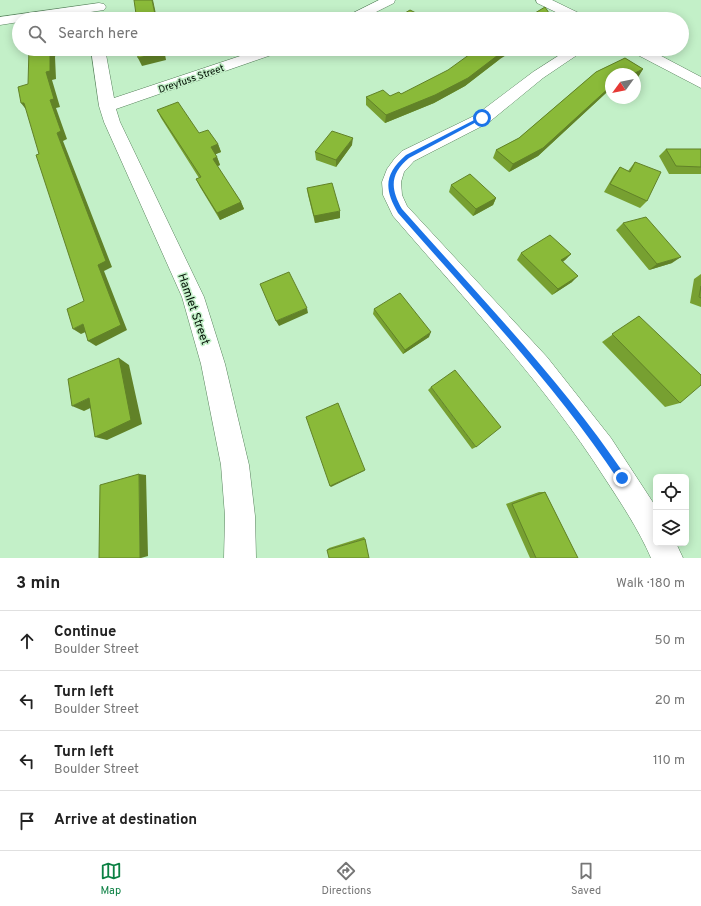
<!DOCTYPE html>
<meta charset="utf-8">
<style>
:root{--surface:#fff;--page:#f2f2f2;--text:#222;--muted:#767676;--line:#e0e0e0;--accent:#0b8043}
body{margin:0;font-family:Overpass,sans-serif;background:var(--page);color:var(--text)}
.controls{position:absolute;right:12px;bottom:12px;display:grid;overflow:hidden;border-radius:6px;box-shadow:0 2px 10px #0003}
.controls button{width:36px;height:36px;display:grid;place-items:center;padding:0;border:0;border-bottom:1px solid var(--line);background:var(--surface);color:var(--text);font:20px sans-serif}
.compass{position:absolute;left:605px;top:68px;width:36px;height:36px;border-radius:50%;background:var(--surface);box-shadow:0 2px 10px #0003;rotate:237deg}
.stop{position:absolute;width:12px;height:12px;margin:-9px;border:3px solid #1a73e8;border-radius:50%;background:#fff}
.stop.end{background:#1a73e8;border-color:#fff;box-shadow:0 1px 4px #0008}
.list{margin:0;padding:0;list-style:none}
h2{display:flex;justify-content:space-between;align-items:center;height:52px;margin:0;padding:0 16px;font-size:17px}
h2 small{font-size:13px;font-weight:400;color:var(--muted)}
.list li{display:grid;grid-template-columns:26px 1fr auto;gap:12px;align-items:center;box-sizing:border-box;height:60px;padding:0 16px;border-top:1px solid var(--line)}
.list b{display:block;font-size:15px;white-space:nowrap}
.list p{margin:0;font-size:13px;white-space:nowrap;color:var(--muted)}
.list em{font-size:13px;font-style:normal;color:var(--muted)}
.icon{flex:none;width:22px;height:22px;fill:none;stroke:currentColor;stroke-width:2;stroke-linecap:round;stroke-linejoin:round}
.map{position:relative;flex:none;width:701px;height:558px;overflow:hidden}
.search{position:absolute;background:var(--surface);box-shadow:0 2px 10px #0003;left:12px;right:12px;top:12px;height:44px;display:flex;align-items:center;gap:10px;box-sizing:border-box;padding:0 14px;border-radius:22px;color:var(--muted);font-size:15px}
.sheet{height:292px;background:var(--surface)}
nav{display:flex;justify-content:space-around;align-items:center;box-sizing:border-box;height:56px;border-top:1px solid var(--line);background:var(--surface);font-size:11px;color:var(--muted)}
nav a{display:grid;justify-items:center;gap:2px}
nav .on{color:var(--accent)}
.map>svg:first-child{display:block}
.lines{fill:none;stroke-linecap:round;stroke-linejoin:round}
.minor-casing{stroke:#59835e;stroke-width:1}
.minor{fill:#fff;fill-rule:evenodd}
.wall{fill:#77a031}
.shaded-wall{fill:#618228}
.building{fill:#8aba39;stroke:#618228}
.route{fill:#1a73e8}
.labels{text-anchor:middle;stroke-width:3;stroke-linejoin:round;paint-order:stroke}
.far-street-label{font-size:10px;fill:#021004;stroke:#c3f0c8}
.street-label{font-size:12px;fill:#021004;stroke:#c3f0c8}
</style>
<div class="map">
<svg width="701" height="558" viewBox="0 0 701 558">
<rect width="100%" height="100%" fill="#c3f0c8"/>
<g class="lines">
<g class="minor-casing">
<path id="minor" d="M379,0H395L394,3L362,19H345L347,16Z
M536,0H552L585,16L587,19H570L537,3Z
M99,3L104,4L106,7L104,10L43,19H19V22L0,25V17Z
M91,49H105L114,98L261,49H282L280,52L116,109L120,122L204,297L225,364L249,465L255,516L256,558H224L225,516L221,465L201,364L182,297L104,122L99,106Z
M569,49H586L543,78L488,123L414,161L404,172L401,182L402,195L407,206L547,357L611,438L656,507V543H676L683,558H651C639,530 621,503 604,477C544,383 466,301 393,216L383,195L382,182L387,169L395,158L402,151L476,115L533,72Z
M630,49H648L701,77V88L632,52Z"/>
</g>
<use href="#minor" class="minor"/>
</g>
<path class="wall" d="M625,58L643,69L638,77L635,78V74H611V91L606,93L538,156L509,172L493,158L496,150L519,138L596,72Z
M500,59L465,86L434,103L385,123L366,105V97L390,96L401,94Z
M157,110L218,144L221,152L215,154L217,157L220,165L217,166L241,202L244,209L220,220L200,187L196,179L199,178L161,118Z
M352,145L336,167L316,160L315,152Z
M666,149H701V174H669L659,156Z
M635,162L647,201L640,208L604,192L614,175L620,167L628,171Z
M451,185L496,198L493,205L473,216L449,192Z
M307,188L340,218L315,223L308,195Z
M623,223L672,263L649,270L616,230Z
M521,253L571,254L563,262L572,282L552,295L517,260Z
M701,274V307L690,303L694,279Z
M374,309L429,337L403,354L373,314Z
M639,316L680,403L665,407L602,342Z
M431,387L476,447L472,449L428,390Z
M539,492H545L578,558H530L506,504Z
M364,537L365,539L327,550L329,548Z"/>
<path class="shaded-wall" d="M152,0H153L157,19H156Z
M25,49H33L35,52L27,53Z
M50,49H57L55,57L56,79L52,80L60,107L56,108L67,139L63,141L112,267L104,271L127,330L96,346L88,341L98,265L57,133L50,100L46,72Z
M162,49H164L166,60L142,66L138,58Z
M506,49H516L500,59L465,86L434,103L385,123L386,115Z
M643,69L638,77L635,78V74H633Z
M611,86V91L606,93L538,156L509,172L513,164Z
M21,103H24L28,112Z
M353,138L352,145L336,167V160Z
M218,144L221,152L214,155L211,147Z
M217,157L220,165L216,167L213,159Z
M496,198L493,205L473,216L476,209Z
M241,202L244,209L220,220L217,213Z
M340,211V218L315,223L314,216Z
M571,254L565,260L555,266L561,260Z
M681,257L672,263L649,270L657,264Z
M578,276L572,282L552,295L558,289Z
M307,308L308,313L279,326L276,321Z
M83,324L90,330L81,334L73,329Z
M431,332L429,337L403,354L405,350Z
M119,358L129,365L142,424L107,440L95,437Z
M89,398L101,403L84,411L72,406Z
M365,470L364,471L331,487L330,486Z
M139,474L146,475L148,556L141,558H140Z"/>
<path class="building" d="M134,0H152L156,19H131L130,15L136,14Z
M545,7L553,19H525Z
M410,10L428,19H395Z
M29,49H50V71L46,72L54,99L50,100L61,131L57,133L106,261L98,265L121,325L88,341L83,324L73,329L67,309L84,301L36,155L39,154L24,103H21L18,87L28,84Z
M137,49H162L163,52L138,58Z
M477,49H506L468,78L435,95L386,115L366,97L383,90L390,96L399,92L401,94L448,70Z
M625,58L643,69L633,74H611V86L543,148L513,164L496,150L519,138L596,72Z
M178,102L199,133L208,130L218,144L211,147L217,157L213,159L241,202L217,213L196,179L201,177L157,110Z
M332,131L353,138L336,160L315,152Z
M666,149H701V167L676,166Z
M635,162L661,172L647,201L610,184L620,167L630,172Z
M470,174L496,198L476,209L451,185Z
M332,183L340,211L314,216L307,188Z
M646,217L681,257L657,264L623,223Z
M550,235L571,254L561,260L578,276L558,289L521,253Z
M289,272L307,308L276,321L260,284Z
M701,286V298L699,297Z
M400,293L431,332L405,350L374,309Z
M639,316L701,375V385L680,403L612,334Z
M119,358L131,420L95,437L89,398L72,406L68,379Z
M455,370L501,427L476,447L431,387Z
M338,403L365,470L330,486L306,417Z
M139,474L140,558H99L100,485Z
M545,492L578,558H536L512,504Z
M365,539L369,558H329L327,550Z"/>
<path class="route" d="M480,117L484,118L409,158C390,174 390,188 402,209C479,296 560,379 625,475L626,478L622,483L619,481C555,384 474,300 398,213C384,189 384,174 406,155Z"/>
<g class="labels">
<g class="far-street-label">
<text transform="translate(191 78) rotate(-19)" y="4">Dreyfuss Street</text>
</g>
<g class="street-label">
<text transform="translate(194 309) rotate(71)" y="4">Hamlet Street</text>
</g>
</g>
</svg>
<div class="controls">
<button><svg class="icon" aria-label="locate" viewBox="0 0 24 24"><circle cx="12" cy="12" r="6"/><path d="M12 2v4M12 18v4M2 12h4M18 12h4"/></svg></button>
<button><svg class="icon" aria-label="layers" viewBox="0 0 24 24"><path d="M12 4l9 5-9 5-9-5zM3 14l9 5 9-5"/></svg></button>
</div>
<svg class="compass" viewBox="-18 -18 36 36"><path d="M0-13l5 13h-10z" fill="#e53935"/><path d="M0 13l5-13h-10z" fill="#767676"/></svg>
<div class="stop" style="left:482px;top:118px"></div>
<div class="stop end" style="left:622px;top:478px"></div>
<div class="search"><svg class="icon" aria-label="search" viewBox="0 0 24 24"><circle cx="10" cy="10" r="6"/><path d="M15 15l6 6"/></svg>Search here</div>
</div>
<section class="sheet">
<h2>3 min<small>Walk · 180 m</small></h2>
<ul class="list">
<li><svg class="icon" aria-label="ahead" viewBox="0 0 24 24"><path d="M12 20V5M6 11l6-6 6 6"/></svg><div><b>Continue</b><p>Boulder Street</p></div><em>50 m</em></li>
<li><svg class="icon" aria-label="left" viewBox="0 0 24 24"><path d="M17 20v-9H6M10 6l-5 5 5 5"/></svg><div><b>Turn left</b><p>Boulder Street</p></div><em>20 m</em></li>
<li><svg class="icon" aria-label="left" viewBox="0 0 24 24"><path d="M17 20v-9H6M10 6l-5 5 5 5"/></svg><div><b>Turn left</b><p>Boulder Street</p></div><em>110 m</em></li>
<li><svg class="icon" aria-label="arrive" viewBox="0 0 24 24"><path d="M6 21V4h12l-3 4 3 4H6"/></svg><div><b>Arrive at destination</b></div></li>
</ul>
</section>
<nav>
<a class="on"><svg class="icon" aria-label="map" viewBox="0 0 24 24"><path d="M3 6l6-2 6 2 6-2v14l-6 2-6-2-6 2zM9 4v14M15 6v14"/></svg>Map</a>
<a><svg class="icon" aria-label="directions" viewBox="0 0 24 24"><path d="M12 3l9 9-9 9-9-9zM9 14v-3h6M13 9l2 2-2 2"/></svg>Directions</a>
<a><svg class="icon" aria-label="saved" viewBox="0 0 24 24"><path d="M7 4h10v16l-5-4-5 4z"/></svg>Saved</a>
</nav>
